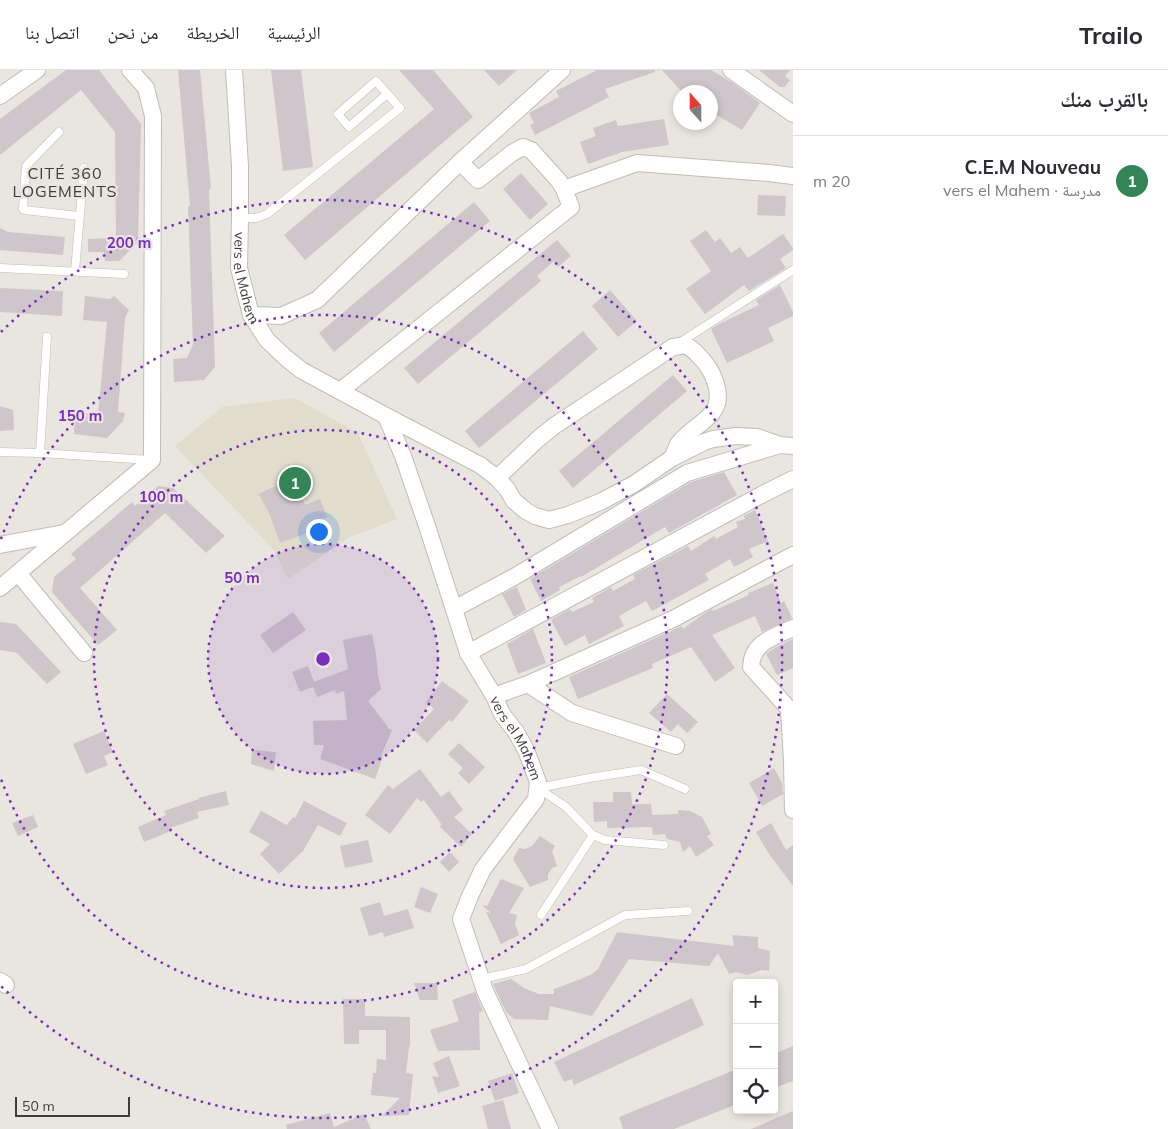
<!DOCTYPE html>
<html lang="ar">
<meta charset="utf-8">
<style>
:root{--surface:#fff;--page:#f2f2f3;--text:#2b2b33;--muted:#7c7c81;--line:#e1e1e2;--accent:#338556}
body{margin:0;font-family:Mulish,"Noto Naskh Arabic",sans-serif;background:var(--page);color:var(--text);direction:rtl}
.controls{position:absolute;right:15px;bottom:15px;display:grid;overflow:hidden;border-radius:5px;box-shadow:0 2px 8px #0003}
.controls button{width:45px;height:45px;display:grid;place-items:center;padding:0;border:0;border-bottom:1px solid var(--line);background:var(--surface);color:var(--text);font:25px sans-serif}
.compass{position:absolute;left:673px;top:15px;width:45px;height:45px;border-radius:50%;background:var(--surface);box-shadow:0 2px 8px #0003;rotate:339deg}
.scale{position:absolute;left:15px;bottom:12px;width:115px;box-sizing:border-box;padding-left:5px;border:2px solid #3e3d3a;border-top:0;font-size:14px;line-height:18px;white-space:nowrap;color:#3e3d3a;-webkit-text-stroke:4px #e8e6de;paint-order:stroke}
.you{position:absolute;left:318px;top:461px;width:18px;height:18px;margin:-12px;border:4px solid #fff;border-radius:50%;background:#1a73e8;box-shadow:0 0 0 8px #1a73e833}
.badge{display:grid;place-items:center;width:32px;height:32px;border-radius:50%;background:var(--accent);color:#fff;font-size:16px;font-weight:700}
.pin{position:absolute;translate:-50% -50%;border:2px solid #fff;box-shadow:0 1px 5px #0006}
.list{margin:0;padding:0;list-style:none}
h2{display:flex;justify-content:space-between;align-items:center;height:65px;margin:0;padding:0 20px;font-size:21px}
h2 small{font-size:16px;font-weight:400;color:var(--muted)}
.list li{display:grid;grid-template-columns:32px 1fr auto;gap:15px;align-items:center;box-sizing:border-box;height:90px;padding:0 20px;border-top:1px solid var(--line)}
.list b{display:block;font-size:19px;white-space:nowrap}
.list p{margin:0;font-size:16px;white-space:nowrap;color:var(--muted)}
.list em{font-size:16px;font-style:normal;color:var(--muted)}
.icon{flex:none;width:28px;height:28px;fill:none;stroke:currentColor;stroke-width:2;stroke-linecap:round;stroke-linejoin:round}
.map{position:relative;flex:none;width:793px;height:1059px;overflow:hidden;direction:ltr}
header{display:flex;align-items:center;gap:30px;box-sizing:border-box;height:70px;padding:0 25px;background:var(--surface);border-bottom:1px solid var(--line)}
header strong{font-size:24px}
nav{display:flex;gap:28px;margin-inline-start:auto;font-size:18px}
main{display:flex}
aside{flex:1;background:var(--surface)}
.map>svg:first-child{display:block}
.built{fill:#e0ddcd}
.building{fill:#cec6ca}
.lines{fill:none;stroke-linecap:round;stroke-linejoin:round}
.service-casing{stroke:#bfbdb5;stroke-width:9}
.minor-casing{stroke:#bfbdb5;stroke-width:18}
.service{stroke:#fff;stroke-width:8}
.minor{stroke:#fff;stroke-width:16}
.ring{fill:none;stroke:#7b2cbf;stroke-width:2.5;stroke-dasharray:2.5 5}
.labels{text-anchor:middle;stroke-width:4.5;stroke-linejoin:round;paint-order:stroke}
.street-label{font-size:14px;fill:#3e3d3a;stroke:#e8e6de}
.quarter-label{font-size:16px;letter-spacing:1px;fill:#3e3d3a;stroke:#e8e6de}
.centre{fill:#7b2cbf;stroke:#e8e6de;stroke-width:2.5}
.ring-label{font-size:15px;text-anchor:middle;font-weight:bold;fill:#7b2cbf;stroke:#e8e6de;stroke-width:4.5;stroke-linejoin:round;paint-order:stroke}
</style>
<header>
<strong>Trailo</strong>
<nav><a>الرئيسية</a><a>الخريطة</a><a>من نحن</a><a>اتصل بنا</a></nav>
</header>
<main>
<aside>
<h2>بالقرب منك<small></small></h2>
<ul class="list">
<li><span class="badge">1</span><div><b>C.E.M Nouveau</b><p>مدرسة · vers el Mahem</p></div><em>20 m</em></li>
</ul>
</aside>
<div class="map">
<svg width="793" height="1059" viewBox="0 0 793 1059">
<rect width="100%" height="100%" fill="#e8e6de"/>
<path class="built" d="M295,328L358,363L397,449L350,467L288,509L273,479L175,376L222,337Z"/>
<path class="building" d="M66,0H99L141,54L138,172L119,191H105L104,182H88V169L116,168L115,62L81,20L0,85V49Z
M178,0H200L211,119H209L215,297L204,310L174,312L173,289L187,288L193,274L188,136H190Z
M271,0H301L313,97L283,101Z
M399,0H433L473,47L305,190L284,165L434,39Z
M484,0H517L499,16Z
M597,0H655V2L605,19L609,27L535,65L530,55L534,53L529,43L559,27L556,21Z
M662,0H711L733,13L760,33L742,60L710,41V22H682Z
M759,0H790L785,6L790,10L785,17H780Z
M664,49L669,75L622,82L588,94L580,72L596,66L593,58L616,50L618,56Z
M521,103L548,134L530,150L503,119Z
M758,125L786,126L785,146L757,145Z
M474,132L490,151L334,282L319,263Z
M0,158L8,162L65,167L63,185L0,180Z
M706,160L715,172L720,168L731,183L740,177L748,188L783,164L793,178V180L780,189L786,198L749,221L744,215L705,244L686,219L711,201L690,171Z
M557,170L571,186L558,197L554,191L537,206L541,211L418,314L404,298Z
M780,215L793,242V246L768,258L774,271L727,293L711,259L719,254L759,235L756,230Z
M0,218L63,221L62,246L0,242Z
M610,220L637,251L618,267L592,236Z
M85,226L110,229L114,226L129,240L125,248L118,342L125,343L123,351L107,368L74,364L75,343L98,344L107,252L83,250Z
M583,261L598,279L479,378L465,361Z
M673,305L687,321L573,418L559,401Z
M0,336L13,340L14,360L0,361Z
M724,402L737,425L669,463L665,457L581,507V506L559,517L560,520L541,531L530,509L691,412Z
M292,408L305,435L320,429L327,447L313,452L315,460L280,473L270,445L259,424Z
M158,416L173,418L225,466L206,483L165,443L80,518L117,560L98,575L52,522L54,507L76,489L71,484L132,432L135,436Z
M755,440L768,471L749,479L753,487L734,497L730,489L705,504L709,510L652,541L646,531L619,546L624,556L589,574L585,565L565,576L551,550L570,539L572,542L594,532L592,528L611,517L613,521L635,509L633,505L688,476L691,481L714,466L716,469L738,457L736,452L745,449L744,446Z
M773,513L781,533L784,531L792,548L762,562L755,546L712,565L735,598L715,612L691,577L652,594L653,598L578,629L569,607L682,556L683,559L702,545L712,539L713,541L749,525L748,523Z
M517,517L526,540L514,547L502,524Z
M293,542L306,560L273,583L260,565Z
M0,552L16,554L61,602L47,614L17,583L0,580Z
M533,559L546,593L518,604L507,574Z
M372,564L376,585L378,605L381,619L368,631L388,657L387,658L392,660L381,686L383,687L375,709L320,689L324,675H314L313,651L347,650L344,621L336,624L335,620L317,627L313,617L300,622L292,602L308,596L314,612L348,599L343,570Z
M793,569V598L777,605L766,584L776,577Z
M442,611L469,631L452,652L449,650L427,673L414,660L434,639L426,632Z
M667,624L698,652L687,663L678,654L671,662L649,643Z
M104,661L113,682L104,686L108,695L86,704L73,674Z
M459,673L485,697L469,714L458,703L463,698L448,684Z
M252,680L276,682L274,701L251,694Z
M774,698L782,713L783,724L762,736L749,713Z
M420,699L441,727L449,721L463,740L454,747L472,764L461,777L439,756L442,755L424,730L421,732L417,728L390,764L365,745L388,715L393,719Z
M226,721L229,735L197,742L199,748L170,758L171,761L144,772L138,757L166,745L164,741L199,729L198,728Z
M613,722H631L632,734H651L652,745L678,744V740L690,741L702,747L711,764L707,766L714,775L696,787L690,776L683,782L680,772L667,769L665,764L653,765L652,757L607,758V751L594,752L593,732H613Z
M304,731L347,753L340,766L318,755L303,781L279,804L260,784L270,774L249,762L261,741L287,755L293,747L295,748Z
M33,745L38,757L18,766L12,753Z
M771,753L786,780L793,775V816L767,781L756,762Z
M540,766L555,776L552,781L557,796L552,798L548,804V810L530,817L513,789L519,778L525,779L532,776Z
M368,770L373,792L345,798L340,776Z
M450,782L459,792L449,802L440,792Z
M501,809L524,818L509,843L517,845L515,854L519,865L501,874L486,842L491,843L482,835L487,836Z
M421,817L438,824L430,843L414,837Z
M380,832L384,846L408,839L414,858L384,867L383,862L369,866L360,838Z
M617,862L734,876L732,865L758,867V878L770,881L769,901L762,900L747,905L736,902L729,904L718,883L709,896L629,889L592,946L550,936L548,950L514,949L506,942L493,914L511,909L524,918L539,924H554V919L581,909L592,904L598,899Z
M414,913H437L438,930H420Z
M475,922L483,941L479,942L480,980L438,981L430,960L459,951L452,930Z
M692,928L704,955L574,1015L572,1009L564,1012L554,992Z
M343,929H365V946L410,947V977H409L406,1003L413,1004L409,1045L382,1046L400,1028L371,1025L373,1003H376L377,989L386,990V960H359V974H344Z
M793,976V1011L774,1018V984Z
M449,986L460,1016L438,1023L432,1006L439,1007L433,993Z
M737,999V1034L674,1059H623L619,1047Z
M512,1003L519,1023L495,1031L488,1011Z
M503,1030L511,1059H488L482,1036Z
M793,1041V1059H751Z
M330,1043L334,1057L364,1044L371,1059H287L286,1055Z"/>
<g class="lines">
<g class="service-casing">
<path id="service" d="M59,62L26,96L23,139L24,140L79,146
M240,148H256L267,144L400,38L376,11L338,44L349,57L387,24
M0,198L124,204
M75,201L84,98
M679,273L793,200
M0,382L40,383L150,390
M40,383L47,267
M538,718L589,708L641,700L685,719
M538,718L566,737L593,765L605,770L664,775
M541,845L593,765
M481,909L526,899L625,845L688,841"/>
</g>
<g class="minor-casing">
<g id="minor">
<path id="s1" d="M234,0L240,96V148L239,198L251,245L267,270L285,287L301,300L386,346L480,395L497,408L507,419L514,431L526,441L535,446L549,450L568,445L600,432L634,414L672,388L704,372L713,369L736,366L757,367L780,375L793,376"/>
<path d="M731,0L793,44"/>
<path d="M0,26L37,0"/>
<path d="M564,119L637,93L769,103L793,106"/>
<path d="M251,245L281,246L317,230L460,92L562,0"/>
<path d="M340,321L571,137L564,119L559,111L531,80L523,77L512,83L478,110L460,92"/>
<path id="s2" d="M386,346L403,386L428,459L468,583L494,626L502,644L516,662L526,680L538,712L536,729L483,799L470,826L461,849L485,921L550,1059"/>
<path d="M497,408L538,369L554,356L673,277L686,275C690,278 695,281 698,285C712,298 726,326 712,343C703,354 687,362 678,374C676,379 674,384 672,388"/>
<path d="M0,475L64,463"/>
<path d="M18,503L84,583"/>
<path d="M0,518L152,390L153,46L146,18L130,0"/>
<path d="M454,539L514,507L687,403L780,375"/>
<path d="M793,558C774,567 752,572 751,597L789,639L792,691L793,740"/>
<path d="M468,583L763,424L793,409"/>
<path d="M528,614L572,643L676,676"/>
<path d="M494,626L528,614L673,549L793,485"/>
<path d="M0,911L6,915"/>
</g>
</g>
<use href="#service" class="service"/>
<use href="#minor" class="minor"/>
</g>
<circle cx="323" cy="589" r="115" fill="#7b2cbf" fill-opacity=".12"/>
<g class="ring">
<circle cx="323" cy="589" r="115"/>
<circle cx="323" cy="589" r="229"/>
<path d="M1 469A344 344 0 1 1 1 709"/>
<path d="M1 262A459 459 0 1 1 1 916"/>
</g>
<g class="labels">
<g class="street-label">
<text dy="5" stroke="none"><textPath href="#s1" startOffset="209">vers el Mahem</textPath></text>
<text dy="5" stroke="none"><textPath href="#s2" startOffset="349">vers el Mahem</textPath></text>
</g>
<g class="quarter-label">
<text x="65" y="109">CITÉ 360<tspan x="65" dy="18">LOGEMENTS</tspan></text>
</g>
</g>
<circle cx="323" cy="589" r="8" class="centre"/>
<g class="ring-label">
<text x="129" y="178">200 m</text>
<text x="80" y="351">150 m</text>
<text x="161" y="432">100 m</text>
<text x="242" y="513">50 m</text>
</g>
</svg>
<div class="controls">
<button>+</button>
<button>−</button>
<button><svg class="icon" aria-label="locate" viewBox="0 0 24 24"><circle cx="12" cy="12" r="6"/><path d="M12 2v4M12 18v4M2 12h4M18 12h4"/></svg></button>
</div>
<svg class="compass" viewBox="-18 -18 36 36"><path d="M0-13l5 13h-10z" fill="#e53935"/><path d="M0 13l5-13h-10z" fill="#7c7c81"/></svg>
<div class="scale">50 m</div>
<div class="you"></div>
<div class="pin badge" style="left:295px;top:413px">1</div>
</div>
</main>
